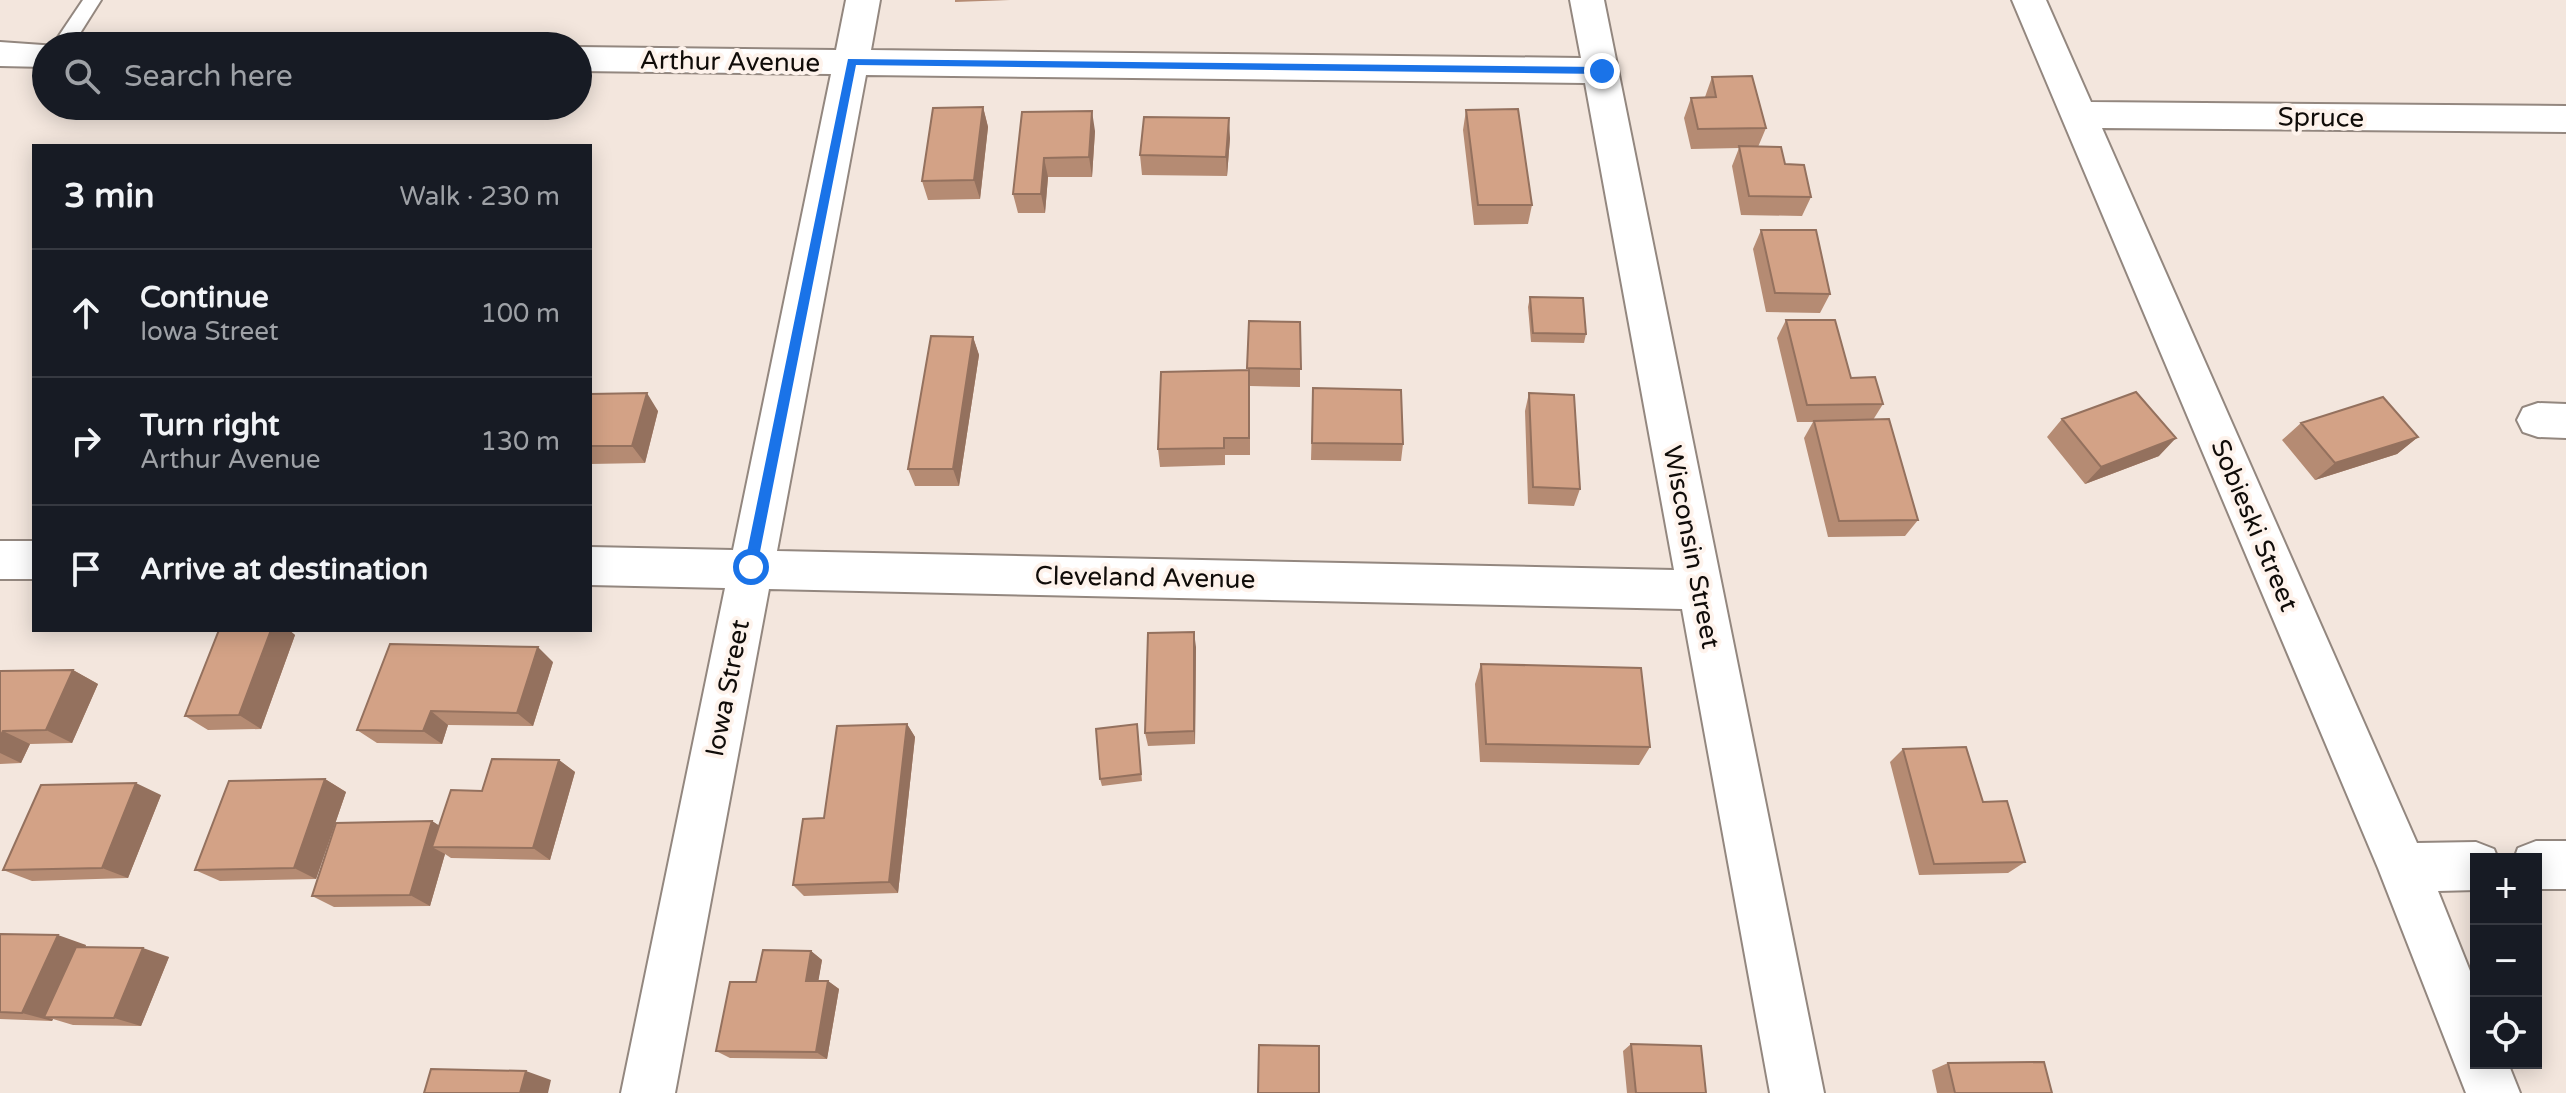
<!DOCTYPE html>
<meta charset="utf-8">
<style>
:root{--surface:#171b24;--page:#20242c;--text:#f1f3f6;--muted:#9ea1a6;--line:#363941}
body{margin:0;font-family:"Varela Round",sans-serif;background:var(--page);color:var(--text)}
.controls{position:absolute;right:24px;bottom:24px;display:grid;overflow:hidden;border-radius:0px;box-shadow:0 4px 20px #0003}
.controls button{width:72px;height:72px;display:grid;place-items:center;padding:0;border:0;border-bottom:2px solid var(--line);background:var(--surface);color:var(--text);font:40px sans-serif}
.stop{position:absolute;width:24px;height:24px;margin:-18px;border:6px solid #1a73e8;border-radius:50%;background:#fff}
.stop.end{background:#1a73e8;border-color:#fff;box-shadow:0 2px 8px #0008}
.list{margin:0;padding:0;list-style:none}
h2{display:flex;justify-content:space-between;align-items:center;height:104px;margin:0;padding:0 32px;font-size:34px}
h2 small{font-size:26px;font-weight:400;color:var(--muted)}
.list li{display:grid;grid-template-columns:52px 1fr auto;gap:24px;align-items:center;box-sizing:border-box;height:128px;padding:0 32px;border-top:2px solid var(--line)}
.list b{display:block;font-size:30px;white-space:nowrap}
.list p{margin:0;font-size:26px;white-space:nowrap;color:var(--muted)}
.list em{font-size:26px;font-style:normal;color:var(--muted)}
.icon{flex:none;width:44px;height:44px;fill:none;stroke:currentColor;stroke-width:2;stroke-linecap:round;stroke-linejoin:round}
.map{position:relative;flex:none;width:2566px;height:1093px;overflow:hidden}
.search{position:absolute;background:var(--surface);box-shadow:0 4px 20px #0003;left:32px;top:32px;width:560px;height:88px;display:flex;align-items:center;gap:20px;box-sizing:border-box;padding:0 28px;border-radius:44px;color:var(--muted);font-size:30px}
.panel{position:absolute;background:var(--surface);box-shadow:0 4px 20px #0003;left:32px;top:144px;width:560px;height:488px;border-radius:0px}
.map>svg:first-child{display:block}
.lines{fill:none;stroke-linecap:round;stroke-linejoin:round}
.lane-casing{stroke:#93877f;stroke-width:4}
.street-casing{stroke:#93877f;stroke-width:4}
.lane{fill:#fff;fill-rule:evenodd}
.street{fill:#fff;fill-rule:evenodd}
.wall{fill:#b58b73}
.shaded-wall{fill:#94715e}
.building{fill:#d3a286;stroke:#94715e;stroke-width:2}
.route{fill:#1a73e8}
.labels{text-anchor:middle;stroke-width:8;stroke-linejoin:round;paint-order:stroke}
.street-label{font-size:26px;fill:#100c09;stroke:#fef3ec}
</style>
<div class="map">
<svg width="2566" height="1093" viewBox="0 0 2566 1093">
<rect width="100%" height="100%" fill="#f3e6dd"/>
<g class="lines">
<g class="lane-casing">
<path id="lane" d="M83,0H101L72,46H52Z"/>
</g>
<g class="street-casing">
<path id="street" d="M846,0H880L871,50L1581,58L1570,0H1604L1824,1093H1770L1682,609L769,589L675,1093H621L725,588L590,585V547L733,550L831,74L578,71V47L836,50ZM866,75L1585,83L1674,570L777,551Z
M2012,0H2046L2091,102L2566,106V132L2102,128L2417,843L2476,842L2494,849L2498,859H2476V890L2438,891L2476,986V1063H2508L2520,1093H2466L2378,868Z
M0,42L57,46H46V67L0,66Z
M2538,403L2566,404V438L2538,437L2523,432L2517,420L2523,408Z
M0,541H34V579H0Z
M2536,841H2566V889H2536V859H2514L2518,848Z"/>
</g>
<use href="#lane" class="lane"/>
<use href="#street" class="street"/>
</g>
<path class="wall" d="M955,0H1010L955,2Z
M1712,77L1766,128L1758,147L1785,164L1811,197L1802,216L1741,215L1732,166L1739,148L1691,149L1684,118L1691,98L1705,97Z
M983,107L988,127L980,199L928,200L922,181Z
M1466,110L1532,205L1528,224L1474,225L1463,130Z
M1022,112L1095,131L1092,177H1048L1045,213H1018L1013,194Z
M1230,138L1227,176L1142,175L1140,155Z
M1761,230L1830,294L1820,313L1766,312L1753,249Z
M1530,297L1586,334L1584,343L1531,342L1528,307Z
M1786,320L1851,378L1883,404L1873,420L1918,520L1905,536L1828,537L1804,438L1813,422H1797L1777,338Z
M1249,321L1300,322V387L1250,386V455H1225V465L1160,467L1158,449L1248,370Z
M973,337L979,355L959,486H915L908,469Z
M1313,388L1403,444L1401,461L1311,460Z
M1529,393L1580,489L1574,506L1528,504L1525,411Z
M590,394L658,411L645,463L590,464Z
M2062,419L2159,456L2085,484L2047,437Z
M2301,423L2418,437L2397,454L2315,480L2282,440Z
M219,630H289L295,635L261,729L208,730L185,716Z
M1196,647L1195,744L1148,746L1145,733Z
M553,662L533,726L448,725L442,744L377,743L357,730Z
M1481,664L1650,747L1639,765L1480,762L1475,684Z
M73,670L98,684L72,743L30,744L21,763L0,764V671Z
M907,724L915,737L898,893L804,896L793,885L824,818Z
M1137,724L1142,781L1102,786L1100,779Z
M1903,749L1983,802L2025,862L2008,873L1919,875L1890,762Z
M559,760L575,772L550,860L451,858L445,854L430,906L334,907L312,896L432,821L439,826L482,791Z
M325,779L346,792L316,879L220,881L195,870Z
M161,795L128,878L32,881L3,870Z
M0,934L86,945L85,947L169,957L141,1026L73,1025L53,1019L52,1021L0,1019Z
M811,951L822,960L818,981H828L839,989L827,1059L730,1058L716,1051L756,982Z
M1631,1044L1706,1093H1627L1623,1051Z
M1948,1063L2052,1093H1937L1932,1070Z"/>
<path class="shaded-wall" d="M983,107L988,127L980,199L974,180Z
M1092,111L1095,131L1092,177L1089,157Z
M1229,118L1230,138L1227,176L1226,157Z
M1044,158L1048,177L1045,213L1041,194Z
M973,337L979,355L959,486L953,469Z
M647,393L658,411L645,463L632,446Z
M2418,437L2397,454L2315,480L2335,463Z
M2176,438L2159,456L2085,484L2101,467Z
M271,630H289L295,635L261,729L239,715Z
M1194,632L1196,647L1195,744L1194,731Z
M538,647L553,662L533,726L517,713Z
M73,670L98,684L72,743L46,730Z
M431,711L448,725L442,744L423,731Z
M907,724L915,737L898,893L889,882Z
M3,731L30,744L21,763L0,753V737Z
M559,760L575,772L550,860L533,848Z
M325,779L346,792L316,879L294,868Z
M136,783L161,795L128,878L102,868Z
M432,821L451,833L432,847L445,854L430,906L410,895Z
M58,935L86,945L54,1017H44L53,1019L52,1021L22,1013Z
M143,948L169,957L141,1026L114,1018Z
M811,951L822,960L817,989L806,981Z
M828,981L839,989L827,1059L816,1052Z
M526,1071L551,1080L548,1093H520Z"/>
<path class="building" d="M1752,76L1766,128L1698,129L1691,98L1716,97L1712,77Z
M983,107L974,180L922,181L933,108Z
M1518,109L1532,205H1478L1466,110Z
M1092,111L1089,157L1044,158L1041,194H1013L1022,112Z
M1144,117L1229,118L1226,157L1140,155Z
M1739,146L1781,147L1785,164L1804,165L1811,197L1749,196Z
M1761,230H1816L1830,294L1775,293Z
M1530,297L1583,298L1586,334L1533,333Z
M1786,320H1835L1851,378L1875,377L1883,404L1807,405Z
M1249,321L1300,322L1301,369L1247,368Z
M931,336L973,337L953,469H908Z
M1249,370V438H1224V448L1158,449L1161,372Z
M1313,388L1401,390L1403,444L1312,443Z
M2136,392L2176,438L2101,467L2062,419Z
M647,393L632,446H590V394Z
M1529,393L1574,395L1580,489L1533,487Z
M2383,397L2418,437L2335,463L2301,423Z
M1889,419L1918,520L1839,521L1814,421Z
M219,630H271L239,715L185,716Z
M1194,632V731L1145,733L1148,633Z
M390,644L538,647L517,713L431,711L423,731L357,730Z
M1481,664L1641,668L1650,747L1486,744Z
M73,670L46,730L3,731L0,737V671Z
M907,724L889,882L793,885L803,819L824,818L837,726Z
M1137,724L1141,774L1100,779L1096,729Z
M1966,747L1983,802L2007,801L2025,862L1934,864L1903,749Z
M492,759L559,760L533,848L432,847L451,790L482,791Z
M325,779L294,868L195,870L229,781Z
M136,783L102,868L3,870L41,785Z
M432,821L410,895L312,896L336,823Z
M0,934L58,935L22,1013L0,1012Z
M76,947L143,948L114,1018L44,1017Z
M763,950L811,951L806,981H828L816,1052L716,1051L730,982H756Z
M1631,1044L1701,1046L1706,1093H1636Z
M1259,1045L1319,1046V1093H1258Z
M2044,1062L2052,1093H1955L1948,1063Z
M431,1069L526,1071L520,1093H424Z"/>
<path class="route" d="M848,59L1602,67L1607,71L1602,74L856,65L757,567L751,573L744,567Z"/>
<g class="labels">
<g class="street-label">
<text transform="translate(730 61) rotate(1)" y="9">Arthur Avenue</text>
<text transform="translate(2321 117) rotate(1)" y="9">Spruce</text>
<text transform="translate(2255 525) rotate(67)" y="9">Sobieski Street</text>
<text transform="translate(1692 547) rotate(79)" y="9">Wisconsin Street</text>
<text transform="translate(1145 577) rotate(1)" y="9">Cleveland Avenue</text>
<text transform="translate(727 688) rotate(-79)" y="9">Iowa Street</text>
</g>
</g>
</svg>
<div class="controls">
<button>+</button>
<button>−</button>
<button><svg class="icon" aria-label="locate" viewBox="0 0 24 24"><circle cx="12" cy="12" r="6"/><path d="M12 2v4M12 18v4M2 12h4M18 12h4"/></svg></button>
</div>
<div class="stop" style="left:751px;top:567px"></div>
<div class="stop end" style="left:1602px;top:71px"></div>
<div class="search"><svg class="icon" aria-label="search" viewBox="0 0 24 24"><circle cx="10" cy="10" r="6"/><path d="M15 15l6 6"/></svg>Search here</div>
<section class="panel">
<h2>3 min<small>Walk · 230 m</small></h2>
<ul class="list">
<li><svg class="icon" aria-label="ahead" viewBox="0 0 24 24"><path d="M12 20V5M6 11l6-6 6 6"/></svg><div><b>Continue</b><p>Iowa Street</p></div><em>100 m</em></li>
<li><svg class="icon" aria-label="right" viewBox="0 0 24 24"><path d="M7 20v-9h11M14 6l5 5-5 5"/></svg><div><b>Turn right</b><p>Arthur Avenue</p></div><em>130 m</em></li>
<li><svg class="icon" aria-label="arrive" viewBox="0 0 24 24"><path d="M6 21V4h12l-3 4 3 4H6"/></svg><div><b>Arrive at destination</b></div></li>
</ul>
</section>
</div>
